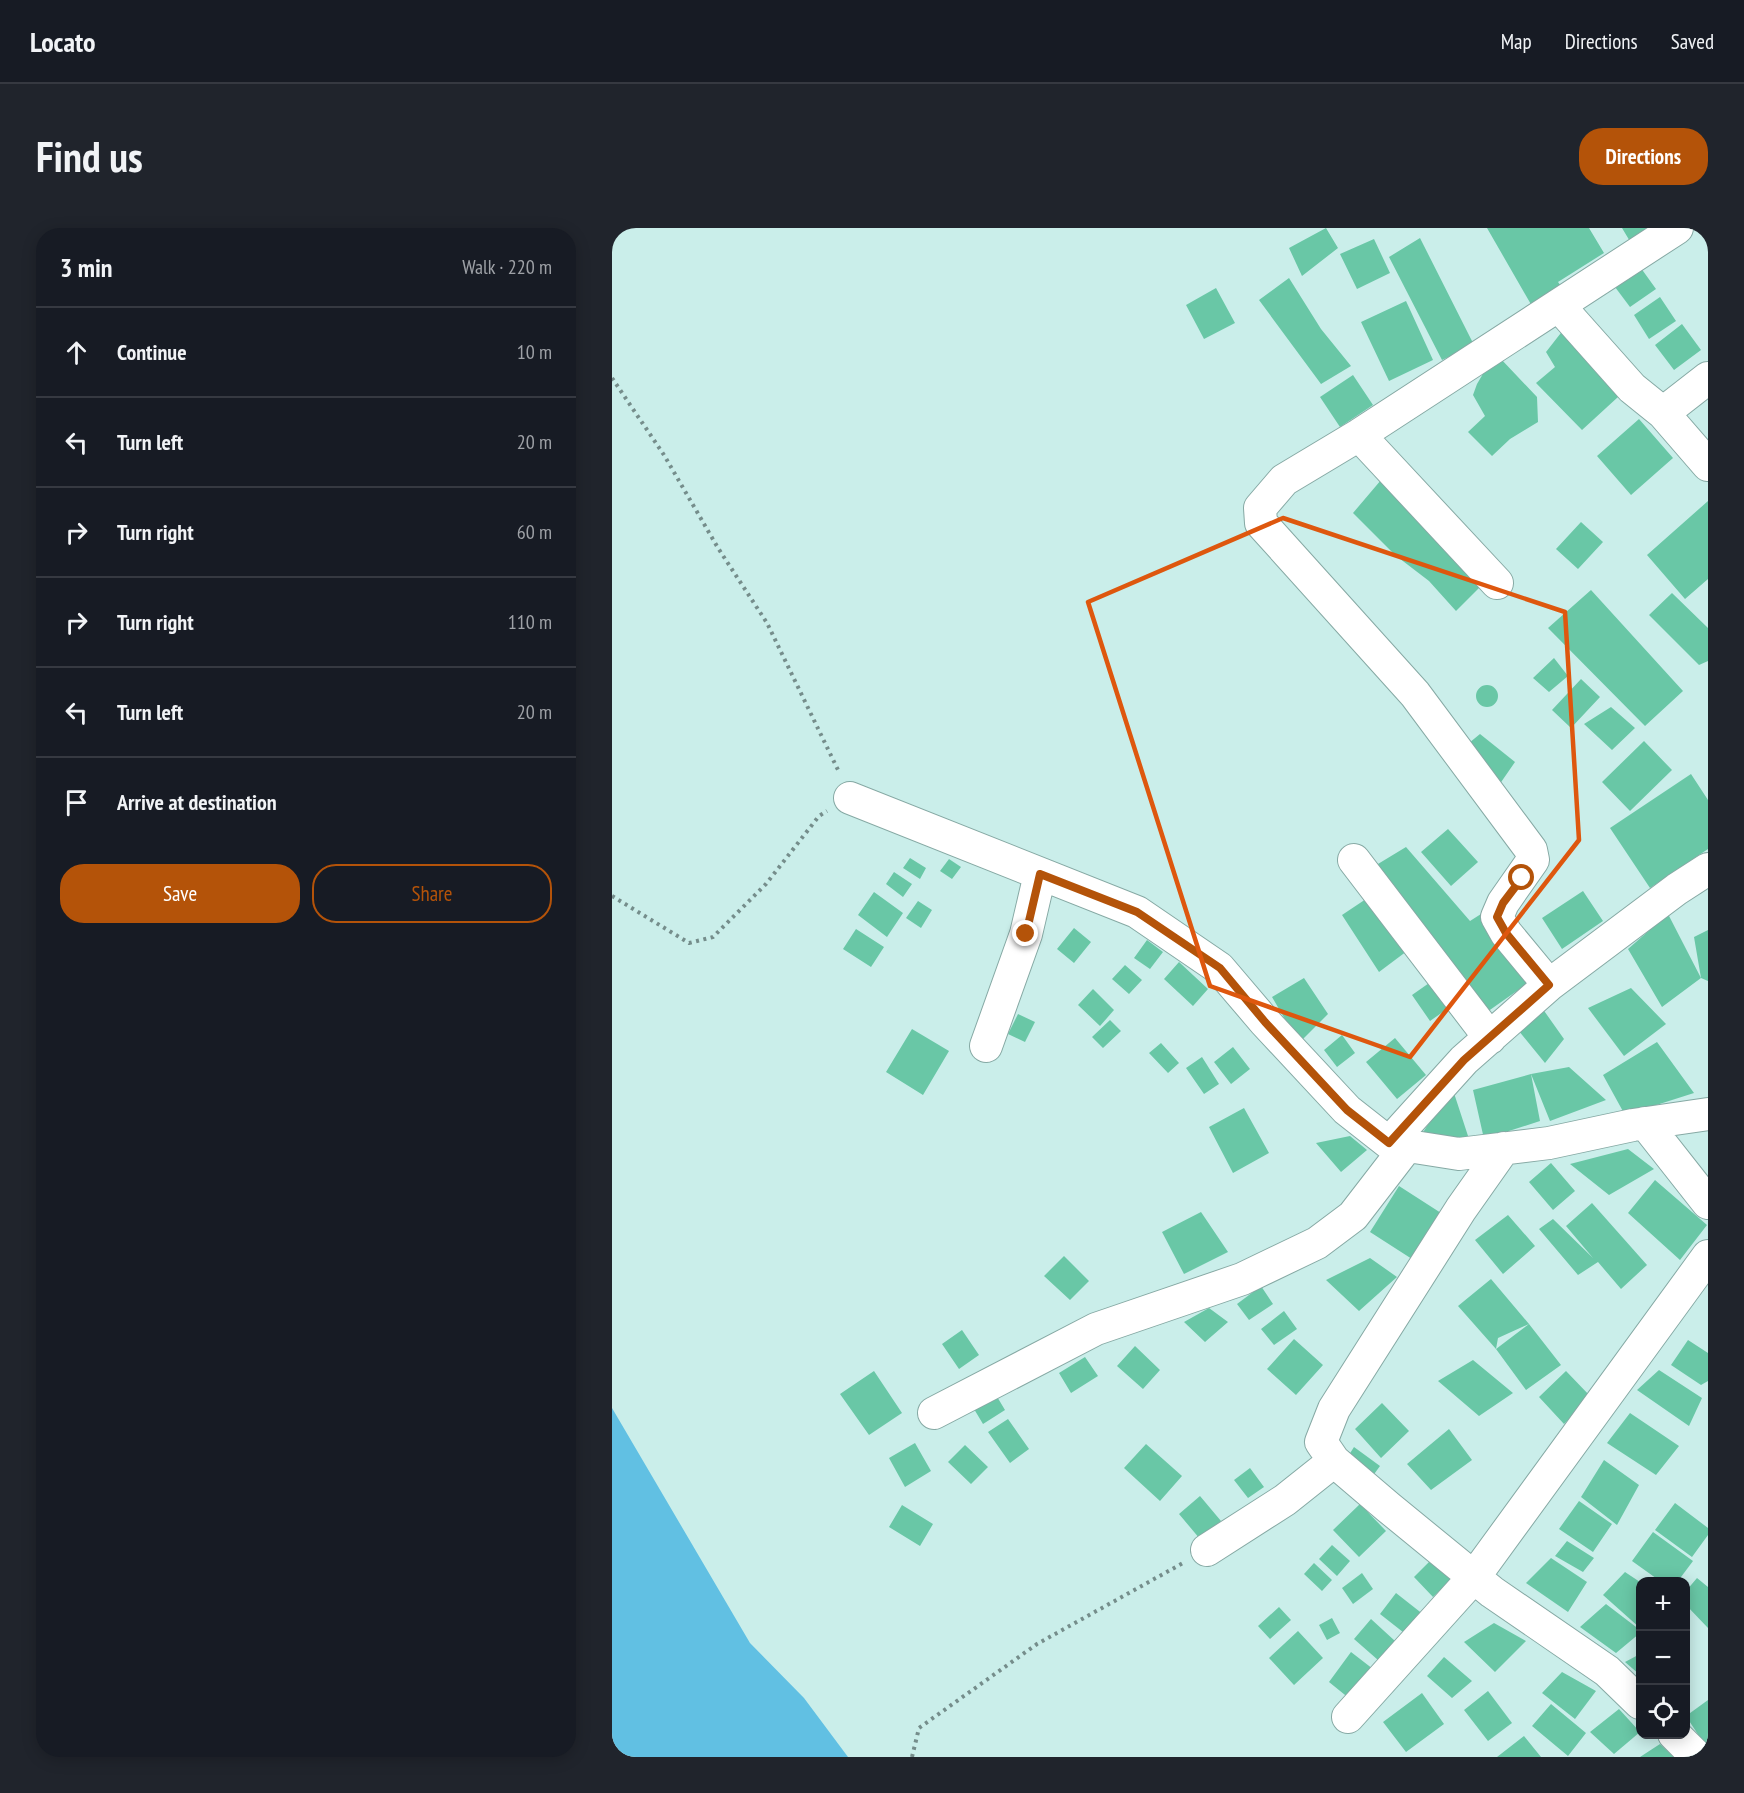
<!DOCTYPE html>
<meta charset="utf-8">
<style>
:root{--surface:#171b24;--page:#20242c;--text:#f1f3f6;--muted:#9ea1a6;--line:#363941;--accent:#b45309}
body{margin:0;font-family:"PT Sans Narrow",sans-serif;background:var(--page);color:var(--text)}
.controls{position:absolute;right:18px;bottom:18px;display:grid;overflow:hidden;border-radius:12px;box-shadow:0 3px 15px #0003}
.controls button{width:54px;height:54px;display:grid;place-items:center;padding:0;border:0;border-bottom:2px solid var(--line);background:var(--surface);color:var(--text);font:30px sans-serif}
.stop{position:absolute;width:18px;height:18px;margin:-14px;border:4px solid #b45309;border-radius:50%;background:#fff}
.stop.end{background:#b45309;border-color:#fff;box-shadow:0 2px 6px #0008}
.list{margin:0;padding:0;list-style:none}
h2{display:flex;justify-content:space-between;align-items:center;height:78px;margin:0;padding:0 24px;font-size:26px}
h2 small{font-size:20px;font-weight:400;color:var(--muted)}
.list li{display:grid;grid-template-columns:39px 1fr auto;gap:18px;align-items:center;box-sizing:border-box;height:90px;padding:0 24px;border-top:2px solid var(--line)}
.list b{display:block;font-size:22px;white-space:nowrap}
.list em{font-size:20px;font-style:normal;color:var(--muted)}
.actions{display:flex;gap:12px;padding:18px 24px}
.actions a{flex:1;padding:14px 0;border:2px solid var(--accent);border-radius:24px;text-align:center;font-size:21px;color:var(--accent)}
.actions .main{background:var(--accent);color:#fff}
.icon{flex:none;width:33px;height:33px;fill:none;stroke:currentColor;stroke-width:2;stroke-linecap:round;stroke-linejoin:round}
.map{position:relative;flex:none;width:1096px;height:1529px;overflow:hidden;border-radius:24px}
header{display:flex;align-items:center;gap:36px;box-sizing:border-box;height:84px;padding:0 30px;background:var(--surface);border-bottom:2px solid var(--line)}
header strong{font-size:28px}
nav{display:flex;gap:33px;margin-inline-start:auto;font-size:21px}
.intro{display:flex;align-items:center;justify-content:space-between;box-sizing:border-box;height:144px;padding:0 36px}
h1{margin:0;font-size:42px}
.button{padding:15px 27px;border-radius:24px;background:var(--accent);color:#fff;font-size:21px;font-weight:700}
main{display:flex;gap:36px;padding:0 36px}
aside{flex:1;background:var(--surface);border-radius:24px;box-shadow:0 3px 15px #0003}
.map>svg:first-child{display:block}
.water{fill:#61c0e3}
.building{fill:#69c7a6}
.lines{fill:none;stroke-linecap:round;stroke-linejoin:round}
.minor-casing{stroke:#86a9a4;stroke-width:34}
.path{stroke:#758d8b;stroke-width:4;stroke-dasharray:3 4.5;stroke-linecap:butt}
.minor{stroke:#fff;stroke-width:32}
.route{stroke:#b45309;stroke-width:8}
.marked{fill:none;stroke:#de570e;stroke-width:4.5;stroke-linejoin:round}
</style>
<header>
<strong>Locato</strong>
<nav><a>Map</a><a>Directions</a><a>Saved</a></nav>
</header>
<div class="intro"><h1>Find us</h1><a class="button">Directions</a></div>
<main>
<aside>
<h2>3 min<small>Walk · 220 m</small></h2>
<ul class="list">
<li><svg class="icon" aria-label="ahead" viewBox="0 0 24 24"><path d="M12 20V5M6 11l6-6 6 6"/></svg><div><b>Continue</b></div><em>10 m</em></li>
<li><svg class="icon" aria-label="left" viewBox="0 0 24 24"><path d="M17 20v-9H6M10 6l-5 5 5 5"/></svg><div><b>Turn left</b></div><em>20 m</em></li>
<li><svg class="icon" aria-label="right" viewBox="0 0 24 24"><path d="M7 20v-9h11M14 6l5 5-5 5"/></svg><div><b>Turn right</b></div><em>60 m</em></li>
<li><svg class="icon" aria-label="right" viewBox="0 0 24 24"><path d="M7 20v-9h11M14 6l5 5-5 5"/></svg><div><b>Turn right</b></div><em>110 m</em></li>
<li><svg class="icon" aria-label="left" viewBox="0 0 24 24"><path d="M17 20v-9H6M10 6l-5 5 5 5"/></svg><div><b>Turn left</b></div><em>20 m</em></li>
<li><svg class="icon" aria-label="arrive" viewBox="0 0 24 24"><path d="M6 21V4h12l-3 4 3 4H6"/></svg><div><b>Arrive at destination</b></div></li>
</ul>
<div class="actions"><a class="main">Save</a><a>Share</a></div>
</aside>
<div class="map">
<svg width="1096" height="1529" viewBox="0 0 1096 1529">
<rect width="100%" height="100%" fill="#caeeea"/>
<path class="water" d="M0,1180L138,1415L192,1470L236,1529H0Z"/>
<path class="building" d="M714,0L726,20L690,48L677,20Z
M875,0H977L992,25L946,54L955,66L924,85Z
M1010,0H1045L1019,15Z
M808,10L862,117L830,132L777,29Z
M762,11L778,45L745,61L728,26Z
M1026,36L1044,61L1018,79L1000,55Z
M677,50L709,101L739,138L709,156L647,72Z
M604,60L623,95L592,111L574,77Z
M1048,69L1064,93L1037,111L1022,87Z
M794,73L821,132L777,153L749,94Z
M1070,96L1089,122L1062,142L1043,117Z
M952,101L1006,169L970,202L924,155L943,139L934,124Z
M888,130L925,169L926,194L898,211L880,228L856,204L873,188L861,167L865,156L875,139Z
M741,147L761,177L728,199L708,169Z
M1027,191L1061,230L1019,267L985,228Z
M775,245L842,325L867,360L844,383L817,353L783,327L741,285Z
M1096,273V351L1073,371L1035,327Z
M969,294L991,314L966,341L944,321Z
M979,362L1071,463L1033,498L936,400Z
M1060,365L1096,400V433L1087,437L1037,387Z
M942,430L956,448L937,464L921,450Z
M969,451L988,469L959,500L940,482Z
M864 468a11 11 0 1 1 22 0a11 11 0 1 1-22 0Z
M999,479L1023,500L1000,522L972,496Z
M868,506L903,534L885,560L846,524Z
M1032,513L1060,542L1018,583L990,554Z
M1079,546L1096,572V621L1038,660L998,600Z
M836,601L866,634L839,658L809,624Z
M794,619L858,693L869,686L922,751L875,784L761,639Z
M298,630L314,640L308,651L291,640Z
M337,631L349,639L340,651L328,643Z
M282,644L300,656L291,669L274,656Z
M971,663L991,693L950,721L930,690Z
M262,664L291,685L275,709L246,687Z
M760,667L795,723L767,744L730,687Z
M306,673L320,682L309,700L294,690Z
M1056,686L1089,750L1050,779L1016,721Z
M462,700L479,714L462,735L445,721Z
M244,701L272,719L259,739L231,721Z
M1096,702V753L1089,750L1082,709Z
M535,712L551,724L538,741L522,730Z
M567,734L596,761L581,778L552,751Z
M513,737L530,752L517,766L500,751Z
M692,750L716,786L687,815L660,769Z
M820,753L838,779L818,793L800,767Z
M1019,760L1054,796L1012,828L976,780Z
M481,761L502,782L488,798L466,777Z
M923,770L952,811L933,835L902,797Z
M406,786L423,794L413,814L396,806Z
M498,792L509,803L491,820L480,809Z
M300,801L337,823L311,867L274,844Z
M730,807L743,825L725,839L712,822Z
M783,810L814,847L785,871L754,834Z
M1045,814L1082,865L1013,887L991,847Z
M549,815L567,835L556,845L537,825Z
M621,819L638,841L619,856L602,834Z
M590,829L607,856L592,866L574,840Z
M957,839L994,872L938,893L919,846Z
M919,846L928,893L872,911L861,862Z
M840,859L857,911L808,909Z
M632,880L657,925L621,945L597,899Z
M738,908L755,922L729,944L704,915Z
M1016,921L1042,941L997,967L958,936Z
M939,935L963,963L941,982L917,954Z
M1043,952L1095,997L1068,1032L1016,985Z
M787,958L829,985L800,1031L758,1004Z
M980,975L1035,1037L1009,1061L986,1034L966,1047L927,1001L941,991L981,1030L954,998Z
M589,984L616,1024L572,1046L550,1004Z
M896,987L923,1018L891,1046L863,1012Z
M452,1028L477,1053L458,1072L432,1048Z
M758,1030L785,1049L747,1083L714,1052Z
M879,1051L917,1096L886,1110L884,1121L917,1096L949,1137L914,1162L884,1121L846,1078Z
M649,1058L661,1076L637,1092L625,1076Z
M597,1080L616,1094L593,1114L572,1094Z
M672,1083L685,1101L662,1117L649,1101Z
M350,1102L367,1127L347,1141L330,1116Z
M682,1111L711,1137L684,1167L655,1141Z
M1076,1112L1096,1125V1153L1089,1157L1059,1137Z
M523,1118L548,1142L531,1161L505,1138Z
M473,1129L486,1148L459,1165L447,1145Z
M861,1132L901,1165L867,1188L826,1153Z
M1047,1142L1090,1170L1077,1198L1025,1162Z
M262,1143L290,1185L257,1207L228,1166Z
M954,1143L979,1169L952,1196L927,1169Z
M381,1162L393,1182L371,1196L359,1176Z
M770,1175L797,1203L769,1230L743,1201Z
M1018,1185L1067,1218L1044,1247L995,1215Z
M396,1191L417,1221L398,1235L376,1204Z
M837,1201L860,1232L819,1262L795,1236Z
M303,1215L319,1243L293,1259L277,1230Z
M534,1216L570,1248L548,1273L512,1240Z
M353,1217L376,1239L359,1256L336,1234Z
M742,1219L768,1238L760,1249L735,1230Z
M992,1232L1027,1257L1005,1297L969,1269Z
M638,1240L652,1259L636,1270L622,1252Z
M588,1268L609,1293L588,1311L567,1286Z
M967,1273L1000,1296L981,1324L947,1301Z
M1063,1275L1096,1300V1307L1080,1329L1043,1302Z
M748,1276L774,1303L747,1329L721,1302Z
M290,1277L321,1296L308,1318L277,1299Z
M1041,1304L1081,1333L1066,1353H1048L1020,1333Z
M955,1313L982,1330L971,1344L943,1328Z
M720,1317L738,1333L725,1348L707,1331Z
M939,1330L975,1354L956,1384L914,1355Z
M819,1332L839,1352L821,1369L802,1349Z
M702,1335L720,1352L710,1363L692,1346Z
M1013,1344L1028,1354V1400L991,1367Z
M750,1345L761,1361L741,1376L730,1360Z
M1085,1350L1096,1359V1400L1074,1377V1363Z
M784,1365L812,1387L796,1408L768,1386Z
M994,1376L1028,1402V1405L1004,1425L968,1399Z
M667,1379L679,1392L658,1411L646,1398Z
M720,1390L728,1405L715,1412L707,1397Z
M759,1391L783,1413L766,1432L742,1411Z
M882,1395L914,1413L883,1444L852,1414Z
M686,1403L711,1430L682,1457L657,1430Z
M739,1424L761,1441L738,1471L717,1454Z
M1028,1426V1447L1013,1434Z
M832,1429L860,1453L840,1470L815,1448Z
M950,1444L984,1463L963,1491L930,1465Z
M876,1463L900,1495L876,1513L852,1482Z
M810,1465L832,1496L794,1524L771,1494Z
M1096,1472V1522L1074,1488Z
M939,1476L974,1505L956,1528L920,1498Z
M1007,1481L1028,1504L1002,1526L978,1504Z
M912,1508L929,1529H885Z
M1048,1516L1062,1529H1028Z"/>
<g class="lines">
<g class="minor-casing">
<path id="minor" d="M947,78L1020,160L1051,185L1096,150
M1051,185L1096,237
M747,207L885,355
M238,570L525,684L607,740L653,794L735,882L777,915L847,926L937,915L1021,897L1096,886
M742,632L878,810
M937,757L894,705L885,689L891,675L921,632L919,622L803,466L649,295L648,280L672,252L747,207L1065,0
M374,818L414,706L428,646
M1033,895L1096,975
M777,915L852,832L937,757L1065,661L1096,641
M892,920L849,981L722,1181L709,1214L722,1233L776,1279L880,1364L995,1443L1028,1475
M322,1185L484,1101L630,1051L705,1015L741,988L795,918
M595,1322L673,1272L722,1233
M736,1489L862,1349L1096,1028
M1062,1506L1085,1529"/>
</g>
<path class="path" d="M0,150L52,227L106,320L155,395L227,544
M0,668L77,715L101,709L154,656L207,588L215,583
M300,1529L307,1500L425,1416L571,1335"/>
<use href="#minor" class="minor"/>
</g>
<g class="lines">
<path class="route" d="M414,706L428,646L525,684L608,740L653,794L735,882L777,915L852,832L937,757L894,705L885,689L891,675L910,650"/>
</g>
<path class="marked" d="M671,290L953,384L967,612L798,829L598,758L476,374Z"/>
</svg>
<div class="controls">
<button>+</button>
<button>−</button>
<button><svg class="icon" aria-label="locate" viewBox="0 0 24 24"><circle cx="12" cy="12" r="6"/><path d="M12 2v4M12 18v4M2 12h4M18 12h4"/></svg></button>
</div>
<div class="stop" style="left:910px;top:650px"></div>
<div class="stop end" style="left:414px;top:706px"></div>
</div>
</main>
